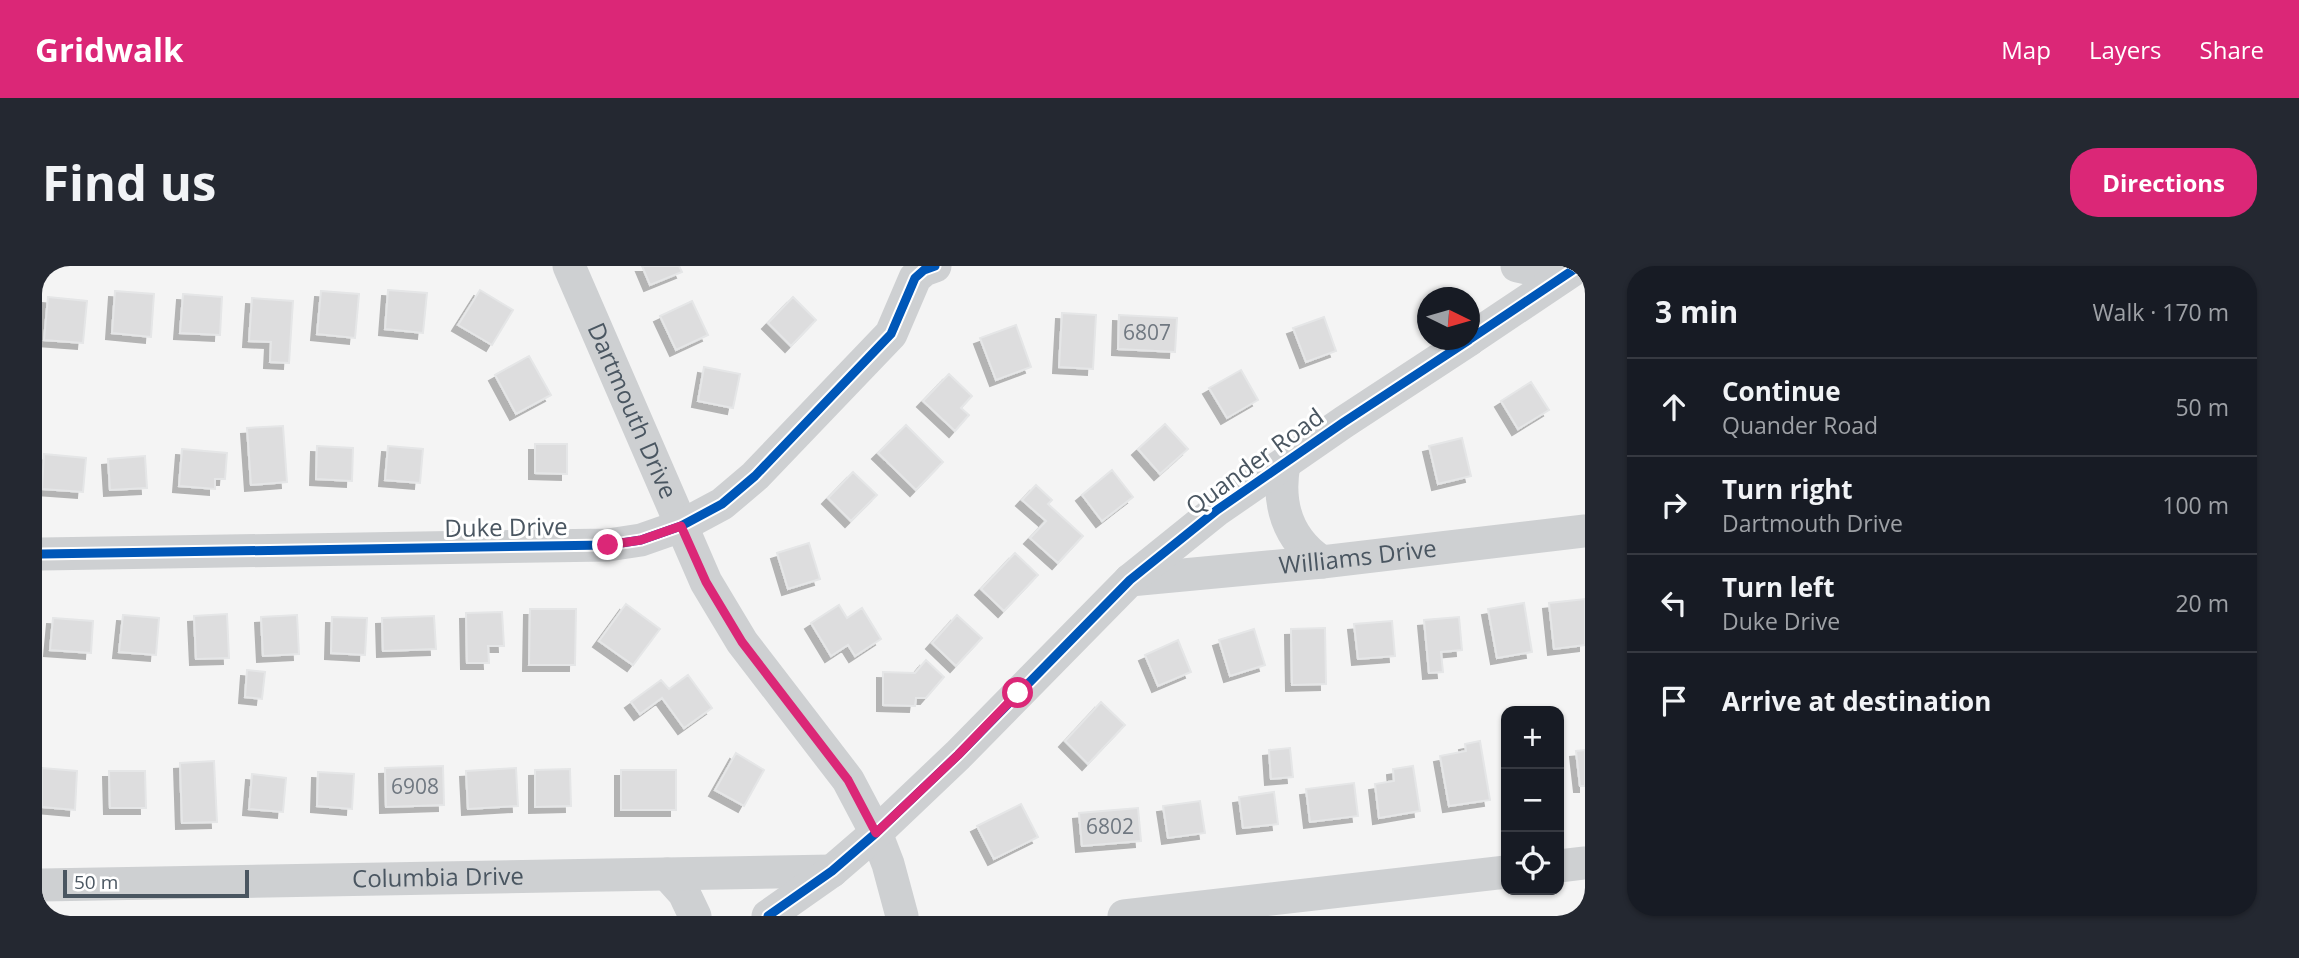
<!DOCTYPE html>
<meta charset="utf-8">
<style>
:root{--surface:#171b24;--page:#242831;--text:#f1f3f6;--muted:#9ea1a6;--line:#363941;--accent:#db2777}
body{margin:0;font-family:"Open Sans",sans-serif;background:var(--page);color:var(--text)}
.controls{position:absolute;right:21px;bottom:21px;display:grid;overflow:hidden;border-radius:14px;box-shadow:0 2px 5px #0004}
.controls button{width:63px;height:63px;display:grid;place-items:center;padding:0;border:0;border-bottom:2px solid var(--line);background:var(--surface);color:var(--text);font:35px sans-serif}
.compass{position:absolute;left:1375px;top:21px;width:63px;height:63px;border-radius:50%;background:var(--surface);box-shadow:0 2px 5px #0004;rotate:95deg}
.scale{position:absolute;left:21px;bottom:18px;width:186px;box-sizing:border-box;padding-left:7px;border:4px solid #4a5661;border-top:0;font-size:19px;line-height:24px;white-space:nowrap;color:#4a5661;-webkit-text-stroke:5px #fff;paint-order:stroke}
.stop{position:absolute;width:21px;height:21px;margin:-16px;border:5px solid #db2777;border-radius:50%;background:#fff}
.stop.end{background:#db2777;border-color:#fff;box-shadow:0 2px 7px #0008}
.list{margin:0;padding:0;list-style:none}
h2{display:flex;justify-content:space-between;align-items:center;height:91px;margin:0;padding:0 28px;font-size:30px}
h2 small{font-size:23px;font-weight:400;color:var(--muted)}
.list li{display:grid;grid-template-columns:46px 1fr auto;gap:21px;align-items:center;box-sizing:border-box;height:98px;padding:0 28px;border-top:2px solid var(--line)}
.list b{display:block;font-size:26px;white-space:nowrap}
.list p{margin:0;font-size:23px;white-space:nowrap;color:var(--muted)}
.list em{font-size:23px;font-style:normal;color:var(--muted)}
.icon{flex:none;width:38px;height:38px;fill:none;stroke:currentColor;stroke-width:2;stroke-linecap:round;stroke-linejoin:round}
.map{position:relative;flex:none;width:1543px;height:650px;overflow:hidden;border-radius:28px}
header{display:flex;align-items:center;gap:42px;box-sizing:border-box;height:98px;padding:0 35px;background:var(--accent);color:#fff}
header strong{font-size:33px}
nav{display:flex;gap:38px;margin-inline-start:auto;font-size:24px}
.intro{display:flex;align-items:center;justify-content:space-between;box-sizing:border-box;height:168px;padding:0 42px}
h1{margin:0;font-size:49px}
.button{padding:18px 32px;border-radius:28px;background:var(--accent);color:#fff;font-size:24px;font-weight:700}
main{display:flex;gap:42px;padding:0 42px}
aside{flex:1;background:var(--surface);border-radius:28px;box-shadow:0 2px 5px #0004}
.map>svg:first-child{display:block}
.building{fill:#ddddde;stroke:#e5e6e7;stroke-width:2;filter:url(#shadow)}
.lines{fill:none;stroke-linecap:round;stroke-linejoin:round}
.minor{stroke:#ced0d2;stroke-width:33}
.cycleway-casing{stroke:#fff;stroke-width:13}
.cycleway{stroke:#0057b8;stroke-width:9}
.route{stroke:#db2777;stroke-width:9}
.labels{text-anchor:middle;stroke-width:6;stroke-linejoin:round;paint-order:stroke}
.number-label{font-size:21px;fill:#707881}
.street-label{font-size:24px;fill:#4a5661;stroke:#fff}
</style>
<header>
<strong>Gridwalk</strong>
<nav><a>Map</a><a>Layers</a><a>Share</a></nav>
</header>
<div class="intro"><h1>Find us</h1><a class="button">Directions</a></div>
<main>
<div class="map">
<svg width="1543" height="650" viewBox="0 0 1543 650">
<defs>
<filter id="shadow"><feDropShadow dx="-6" dy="6" stdDeviation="0" flood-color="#0004"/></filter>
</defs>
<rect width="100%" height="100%" fill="#f4f4f4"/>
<path class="building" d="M600,0H637L640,6L608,19Z
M346,24L385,27L381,67L343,63Z
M438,24L471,44L450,79L416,59Z
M73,25L112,28L109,71L70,67Z
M279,25L317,28L313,72L275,68Z
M141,28L180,31L178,69L138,67Z
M6,31L45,35L41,77L2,74Z
M751,31L774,54L749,80L726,57Z
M210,32L251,35L247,97L228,96L229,76L207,75Z
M650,35L666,69L634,84L618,50Z
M1020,47L1054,49L1051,103L1017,101Z
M1077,49L1135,52L1133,86L1076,83Z
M1282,51L1294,85L1264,96L1251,62Z
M974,59L989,101L954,114L938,72Z
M487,90L509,129L474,148L453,109Z
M662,101L698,108L691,142L656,135Z
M1199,104L1216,134L1185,152L1167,122Z
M907,108L930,130L919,142L927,149L913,165L881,135Z
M1489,116L1507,144L1476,163L1459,135Z
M1123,158L1146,183L1118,208L1096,183Z
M864,159L901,196L874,224L836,187Z
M241,160L245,216L209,219L205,162Z
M1420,172L1429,210L1396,218L1387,180Z
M493,178H525V208L493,207Z
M275,180L311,182L310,215L274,213Z
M346,180L381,183L378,217L343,214Z
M140,183L185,187L183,213H173V223L137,220Z
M2,188L44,192L41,226L0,223Z
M103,190L105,222L68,224L66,193Z
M1070,204L1091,231L1060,255L1040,229Z
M811,206L835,229L809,255L786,232Z
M994,219L1010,234L1006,238L1041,270L1016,297L988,272L1004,255L980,234Z
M767,277L778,313L746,323L735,287Z
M973,287L996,309L962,345L939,323Z
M1543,333V379L1512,383L1507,337Z
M1482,337L1490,386L1455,392L1446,343Z
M584,338L618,363L591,399L557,375Z
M797,339L805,352L820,342L839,373L813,390L806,379L789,390L769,357Z
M488,343H534L533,399H487Z
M460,346L462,380H446L447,397H425L424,347Z
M185,348L187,392L154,393L152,350Z
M81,349L117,352L114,389L77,386Z
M255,349L257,388L221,390L219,351Z
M915,349L940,372L914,400L890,377Z
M392,350L394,383L341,385L340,352Z
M290,351L325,352L323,389L289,387Z
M1417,351L1420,384L1399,386L1401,406L1387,407L1382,354Z
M11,352L51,355L49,387L8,384Z
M1350,355L1353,390L1316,393L1312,358Z
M1283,362L1284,418L1250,419L1249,363Z
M1212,363L1223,399L1188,410L1177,374Z
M1136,374L1149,406L1116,420L1103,389Z
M884,394L902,411L884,432H874L873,440L841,439V406L873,407Z
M205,404L223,406L220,433L203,431Z
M646,409L670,442L642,462L620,432L598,448L589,436L619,414L627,423Z
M1059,436L1083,459L1046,498L1023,475Z
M1438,475L1448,534L1407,540L1398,490L1424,485L1423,478Z
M1248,482L1251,511L1229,513L1227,484Z
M1543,484V520H1538L1534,485Z
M694,487L722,504L702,540L673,524Z
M172,495L175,556L140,557L138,497Z
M401,500L402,539L344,541L343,502Z
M1371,500L1378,545L1337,552L1333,518L1352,515L1351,503Z
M0,502L35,505L33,544L0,541Z
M474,502L476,540L426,543L424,505Z
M528,503L529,540L493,541V504Z
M579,504H634V544H579Z
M67,505H103L104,542H68Z
M276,506L312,508L310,543L275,540Z
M210,508L244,512L241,546L207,543Z
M1312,517L1316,550L1268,556L1264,523Z
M1232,526L1236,558L1201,562L1197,531Z
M1158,535L1163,567L1126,572L1121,540Z
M979,538L996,571L952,593L935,560Z
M1096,542L1099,575L1040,580L1037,547Z"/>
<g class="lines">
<g class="minor">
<path id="s1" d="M527,0L664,316L700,376L806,514L834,567L846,598L860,650"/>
<path d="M1475,0L1521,10"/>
<path d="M1428,73L1537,0"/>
<path d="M1242,198C1235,237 1245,273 1280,296"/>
<path d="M0,288L566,279L599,274L639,260L680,238L713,210L849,68L873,12L882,4L893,0"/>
<path id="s2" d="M1088,314L1280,296L1543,265"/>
<path d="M1517,600L1543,597"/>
<path d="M625,608L642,627L653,650"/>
<path id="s3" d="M0,619L790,605"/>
<path d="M726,650L790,605L834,567L916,489L1088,314L1175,244L1302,156L1427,74"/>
<path d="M1082,650L1464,606"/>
</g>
<g class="cycleway-casing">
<path id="cycleway" d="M1428,73L1537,0
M0,288L566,279L599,274L639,260L680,238L713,210L849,68L873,12L882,4L893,0
M726,650L790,605L834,567L916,489L1088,314L1175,244L1302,156L1427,74"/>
</g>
<use href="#cycleway" class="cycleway"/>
</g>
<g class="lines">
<path class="route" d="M566,279L599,274L639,260L664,316L700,376L806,514L834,567L916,489L976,427"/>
</g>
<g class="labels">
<g class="number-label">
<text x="1105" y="74">6807</text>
<text x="373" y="528">6908</text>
<text x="1068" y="568">6802</text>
</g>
<g class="street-label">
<text dy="8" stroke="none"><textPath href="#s1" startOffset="158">Dartmouth Drive</textPath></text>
<text transform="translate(1213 196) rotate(-36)" y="8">Quander Road</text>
<text transform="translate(464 262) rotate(-1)" y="8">Duke Drive</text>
<text dy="8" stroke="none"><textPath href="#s2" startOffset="229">Williams Drive</textPath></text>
<text dy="8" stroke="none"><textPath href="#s3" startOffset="396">Columbia Drive</textPath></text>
</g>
</g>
</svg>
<div class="controls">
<button>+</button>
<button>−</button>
<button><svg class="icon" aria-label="locate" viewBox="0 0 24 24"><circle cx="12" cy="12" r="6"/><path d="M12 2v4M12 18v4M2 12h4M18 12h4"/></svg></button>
</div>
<svg class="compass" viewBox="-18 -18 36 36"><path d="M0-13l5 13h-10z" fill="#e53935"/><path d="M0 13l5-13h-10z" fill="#9ea1a6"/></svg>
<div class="scale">50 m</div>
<div class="stop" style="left:976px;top:427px"></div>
<div class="stop end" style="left:566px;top:279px"></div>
</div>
<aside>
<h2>3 min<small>Walk · 170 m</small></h2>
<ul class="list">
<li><svg class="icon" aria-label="ahead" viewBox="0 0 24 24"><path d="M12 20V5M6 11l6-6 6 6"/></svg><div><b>Continue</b><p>Quander Road</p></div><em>50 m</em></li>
<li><svg class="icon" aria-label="right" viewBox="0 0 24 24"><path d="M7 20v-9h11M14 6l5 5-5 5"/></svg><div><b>Turn right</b><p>Dartmouth Drive</p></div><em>100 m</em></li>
<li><svg class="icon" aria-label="left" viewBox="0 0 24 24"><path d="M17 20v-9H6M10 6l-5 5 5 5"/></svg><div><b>Turn left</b><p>Duke Drive</p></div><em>20 m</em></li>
<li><svg class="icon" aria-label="arrive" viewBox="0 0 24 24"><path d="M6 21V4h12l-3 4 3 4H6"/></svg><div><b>Arrive at destination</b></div></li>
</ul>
</aside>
</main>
